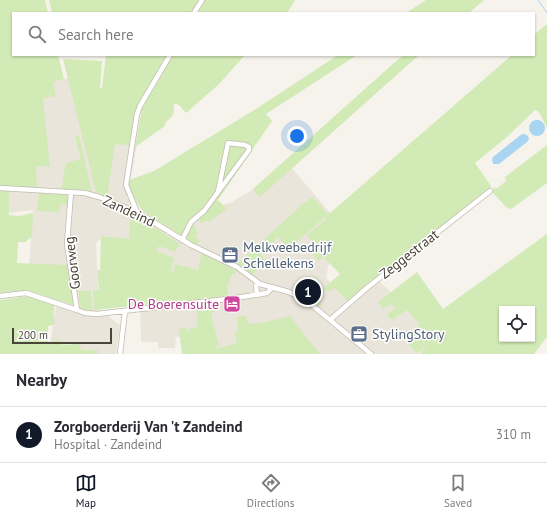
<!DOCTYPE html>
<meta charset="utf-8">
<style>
:root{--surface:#fff;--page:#f7f7f7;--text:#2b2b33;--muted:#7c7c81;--line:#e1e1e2;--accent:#111827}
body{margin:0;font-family:"PT Sans",sans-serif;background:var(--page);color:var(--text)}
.controls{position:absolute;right:12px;bottom:12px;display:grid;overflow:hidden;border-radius:0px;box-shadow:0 1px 3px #0004}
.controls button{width:36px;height:36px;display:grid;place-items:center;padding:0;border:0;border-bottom:1px solid var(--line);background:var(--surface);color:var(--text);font:20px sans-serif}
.scale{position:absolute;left:12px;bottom:10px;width:100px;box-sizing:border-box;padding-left:4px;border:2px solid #4b4439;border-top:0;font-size:11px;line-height:14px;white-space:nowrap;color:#4b4439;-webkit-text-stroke:3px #fff;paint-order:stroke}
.you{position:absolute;left:297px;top:136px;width:14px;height:14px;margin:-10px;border:3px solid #fff;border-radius:50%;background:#1a73e8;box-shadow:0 0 0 6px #1a73e833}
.badge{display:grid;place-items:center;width:26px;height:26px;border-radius:50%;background:var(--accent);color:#fff;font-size:13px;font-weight:700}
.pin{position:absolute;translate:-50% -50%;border:2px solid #fff;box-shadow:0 1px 4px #0006}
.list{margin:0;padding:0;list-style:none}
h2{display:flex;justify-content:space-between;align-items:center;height:52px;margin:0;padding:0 16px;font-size:17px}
h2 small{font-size:13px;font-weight:400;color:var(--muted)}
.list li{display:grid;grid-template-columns:26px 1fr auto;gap:12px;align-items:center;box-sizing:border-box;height:56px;padding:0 16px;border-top:1px solid var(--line)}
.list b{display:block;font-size:15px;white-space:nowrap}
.list p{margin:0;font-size:13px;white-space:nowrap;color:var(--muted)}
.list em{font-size:13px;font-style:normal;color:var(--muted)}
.icon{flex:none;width:22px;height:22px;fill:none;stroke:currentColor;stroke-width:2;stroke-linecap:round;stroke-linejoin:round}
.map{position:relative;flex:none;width:547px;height:354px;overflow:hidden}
.search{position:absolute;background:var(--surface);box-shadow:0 1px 3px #0004;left:12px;right:12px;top:12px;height:44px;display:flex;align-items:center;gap:10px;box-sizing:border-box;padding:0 14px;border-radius:0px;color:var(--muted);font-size:15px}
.sheet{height:108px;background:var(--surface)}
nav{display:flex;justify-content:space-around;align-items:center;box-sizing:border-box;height:56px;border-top:1px solid var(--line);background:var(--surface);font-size:11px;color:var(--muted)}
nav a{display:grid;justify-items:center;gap:2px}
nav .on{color:var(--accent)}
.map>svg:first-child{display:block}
.residential{fill:#eae5da}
.green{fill:#d2eab5;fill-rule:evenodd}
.water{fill:#a9d4f2}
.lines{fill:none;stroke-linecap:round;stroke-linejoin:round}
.stream{stroke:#a9d4f2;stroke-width:1}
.minor-casing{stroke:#c2bbae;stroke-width:6}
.minor{stroke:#fff;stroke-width:4.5}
.labels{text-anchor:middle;stroke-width:3;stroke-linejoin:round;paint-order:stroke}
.street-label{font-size:14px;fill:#4b4439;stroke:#fff}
.service-label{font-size:14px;fill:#4e5e75;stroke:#fff;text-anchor:start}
.hotel-label{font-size:14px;fill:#b23c85;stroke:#fff;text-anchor:end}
</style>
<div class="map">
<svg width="547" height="354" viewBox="0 0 547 354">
<rect width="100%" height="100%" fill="#f6f3ec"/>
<path class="residential" d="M69,78L114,142L137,145L127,197L137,214L134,242L106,236L96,242L99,309L120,325L116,354H75L74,342L50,348L56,305L42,295L29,268L33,210L10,213L5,186L35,166L42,97L53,81Z
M291,167L337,221L326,278L346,298L372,275L427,324L431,354H315L241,342L213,353L210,331L176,337L175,348H158V342H141L140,305L161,303L147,212L189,213L230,203Z"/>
<path class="green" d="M0,0H45L48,13H13V55H58L64,79L53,82L56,96L43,98L50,166L36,167L37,188L0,187Z
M49,0H199L192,13H52Z
M204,0H295L287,13H197Z
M426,0H484L469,13H406Z
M547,24V128L539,112L535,110L508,136L475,163L491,186L489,190L348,302L335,288L332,289L329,292L325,289L314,299L322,305L320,307L310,300L340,274L323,257L318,261L312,253L316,248L307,235L326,219L325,217L289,249L277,236L270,248L265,246L261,255L265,258L261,265L259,264L253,275L237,264L304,203L313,197L327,213L329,214L512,55H534V35Z
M106,55H167L139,105L131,146L115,144L107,197L96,192L63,59L102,61L100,88H102Z
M172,55H245L218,85L186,113L179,105L176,104L173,105C176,114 172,117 165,123V126L135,147L142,108Z
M338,55H357L266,114L272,121L218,200L227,209L208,222L207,220L201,224L198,220L193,224L198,233L195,234L200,242L196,245L143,211C137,203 128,190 129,180L154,171L256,109Z
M403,55H419L260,197L253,189Z
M79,136L92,192L61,190L66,163L81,159L75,137Z
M547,145V183L511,209L506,207L491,191L495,187L496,189L506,181L505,177Z
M0,191H9V215L19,216L33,213L32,237L27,240V242H18L17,263L69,265L74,305L26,290L0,293Z
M39,193L68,195L70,197L69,205L61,204L59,212L37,211Z
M130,214L142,219L180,244L175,252L159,246L156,251L174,258L171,271H174L175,264L198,270L202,253L237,271L234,275L232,274L227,288L228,296L94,310L93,290H99L97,270H100L101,236L129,239Z
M547,234V337L534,354H422L421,352L427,347L415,330L426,347L416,353L404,337L420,325L407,310L392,320L387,315L395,308L391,304L384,309L378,302L417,272L443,309ZM502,309H532V339H502Z
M78,291H91L92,311L81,309Z
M29,296L54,305V325L48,326V342L61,340V345L80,344L81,350H98V354H0V300Z
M217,305L220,307L211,314L219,346H215L216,349L237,343L235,332H238L237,317L246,316L248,324L266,322L290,316L320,354H182L179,329L186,328L187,331H190V328L198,327L196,306Z"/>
<path class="water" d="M529 128a8 8 0 1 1 16 0a8 8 0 1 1-16 0Z
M522,134H525L528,136L529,139L527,142L499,164H493L492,160L493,157Z"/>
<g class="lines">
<path class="stream" d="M538,0L547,13"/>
<g class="minor-casing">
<path id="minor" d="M194,13L202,0
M228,143L245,145L249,147V150L218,192Z
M0,188L85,193L99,197L137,212L191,245L237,267L260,284L289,292L307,301L371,354
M71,192L67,244L77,310
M137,212L126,185L137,114L140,106L170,55
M182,240L191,222L204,211L218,192
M257,295L256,286L258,283
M0,296L26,293L77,310L85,313L97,314L236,298L267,293L272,288
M330,320L368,287L490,191
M120,354L125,311"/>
</g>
<use href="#minor" class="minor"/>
</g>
<defs>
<g id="office-square" transform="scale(0.9)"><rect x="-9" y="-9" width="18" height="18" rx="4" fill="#5c6f8a" stroke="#fff"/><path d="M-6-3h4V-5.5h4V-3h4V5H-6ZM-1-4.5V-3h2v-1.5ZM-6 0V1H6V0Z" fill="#fff"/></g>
<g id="hotel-square" transform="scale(0.9)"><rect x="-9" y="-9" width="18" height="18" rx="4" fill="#d1479c" stroke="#fff"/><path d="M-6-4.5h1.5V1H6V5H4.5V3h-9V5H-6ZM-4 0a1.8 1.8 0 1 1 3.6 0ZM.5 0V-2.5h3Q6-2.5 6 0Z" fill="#fff"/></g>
</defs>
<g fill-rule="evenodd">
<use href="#office-square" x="230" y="255"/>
<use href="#hotel-square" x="232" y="304"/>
<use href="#office-square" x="359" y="334"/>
</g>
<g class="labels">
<g class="street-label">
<text transform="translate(129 211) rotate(25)" y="5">Zandeind</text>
<text transform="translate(409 254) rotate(-38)" y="5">Zeggestraat</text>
<text transform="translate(72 263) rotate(-97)" y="5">Goorweg</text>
</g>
<g class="service-label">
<text x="243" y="252">Melkveebedrijf<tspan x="243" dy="16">Schellekens</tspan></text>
<text x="372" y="339">StylingStory</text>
</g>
<g class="hotel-label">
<text x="219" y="309">De Boerensuite</text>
</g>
</g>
</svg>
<div class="controls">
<button><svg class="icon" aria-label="locate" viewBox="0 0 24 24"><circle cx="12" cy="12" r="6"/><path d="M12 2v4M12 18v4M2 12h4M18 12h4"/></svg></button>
</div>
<div class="scale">200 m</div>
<div class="you"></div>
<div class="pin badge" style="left:308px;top:292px">1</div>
<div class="search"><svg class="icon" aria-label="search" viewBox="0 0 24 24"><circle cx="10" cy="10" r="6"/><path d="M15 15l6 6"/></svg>Search here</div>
</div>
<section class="sheet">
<h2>Nearby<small></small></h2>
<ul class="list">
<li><span class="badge">1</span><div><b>Zorgboerderij Van 't Zandeind</b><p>Hospital · Zandeind</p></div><em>310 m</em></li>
</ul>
</section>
<nav>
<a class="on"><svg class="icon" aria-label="map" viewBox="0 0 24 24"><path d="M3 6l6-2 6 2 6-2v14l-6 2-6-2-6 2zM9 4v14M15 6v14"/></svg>Map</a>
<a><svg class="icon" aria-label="directions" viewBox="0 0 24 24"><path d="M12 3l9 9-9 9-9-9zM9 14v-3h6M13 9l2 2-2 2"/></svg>Directions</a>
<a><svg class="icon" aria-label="saved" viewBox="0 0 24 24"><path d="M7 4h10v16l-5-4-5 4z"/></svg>Saved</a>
</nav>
